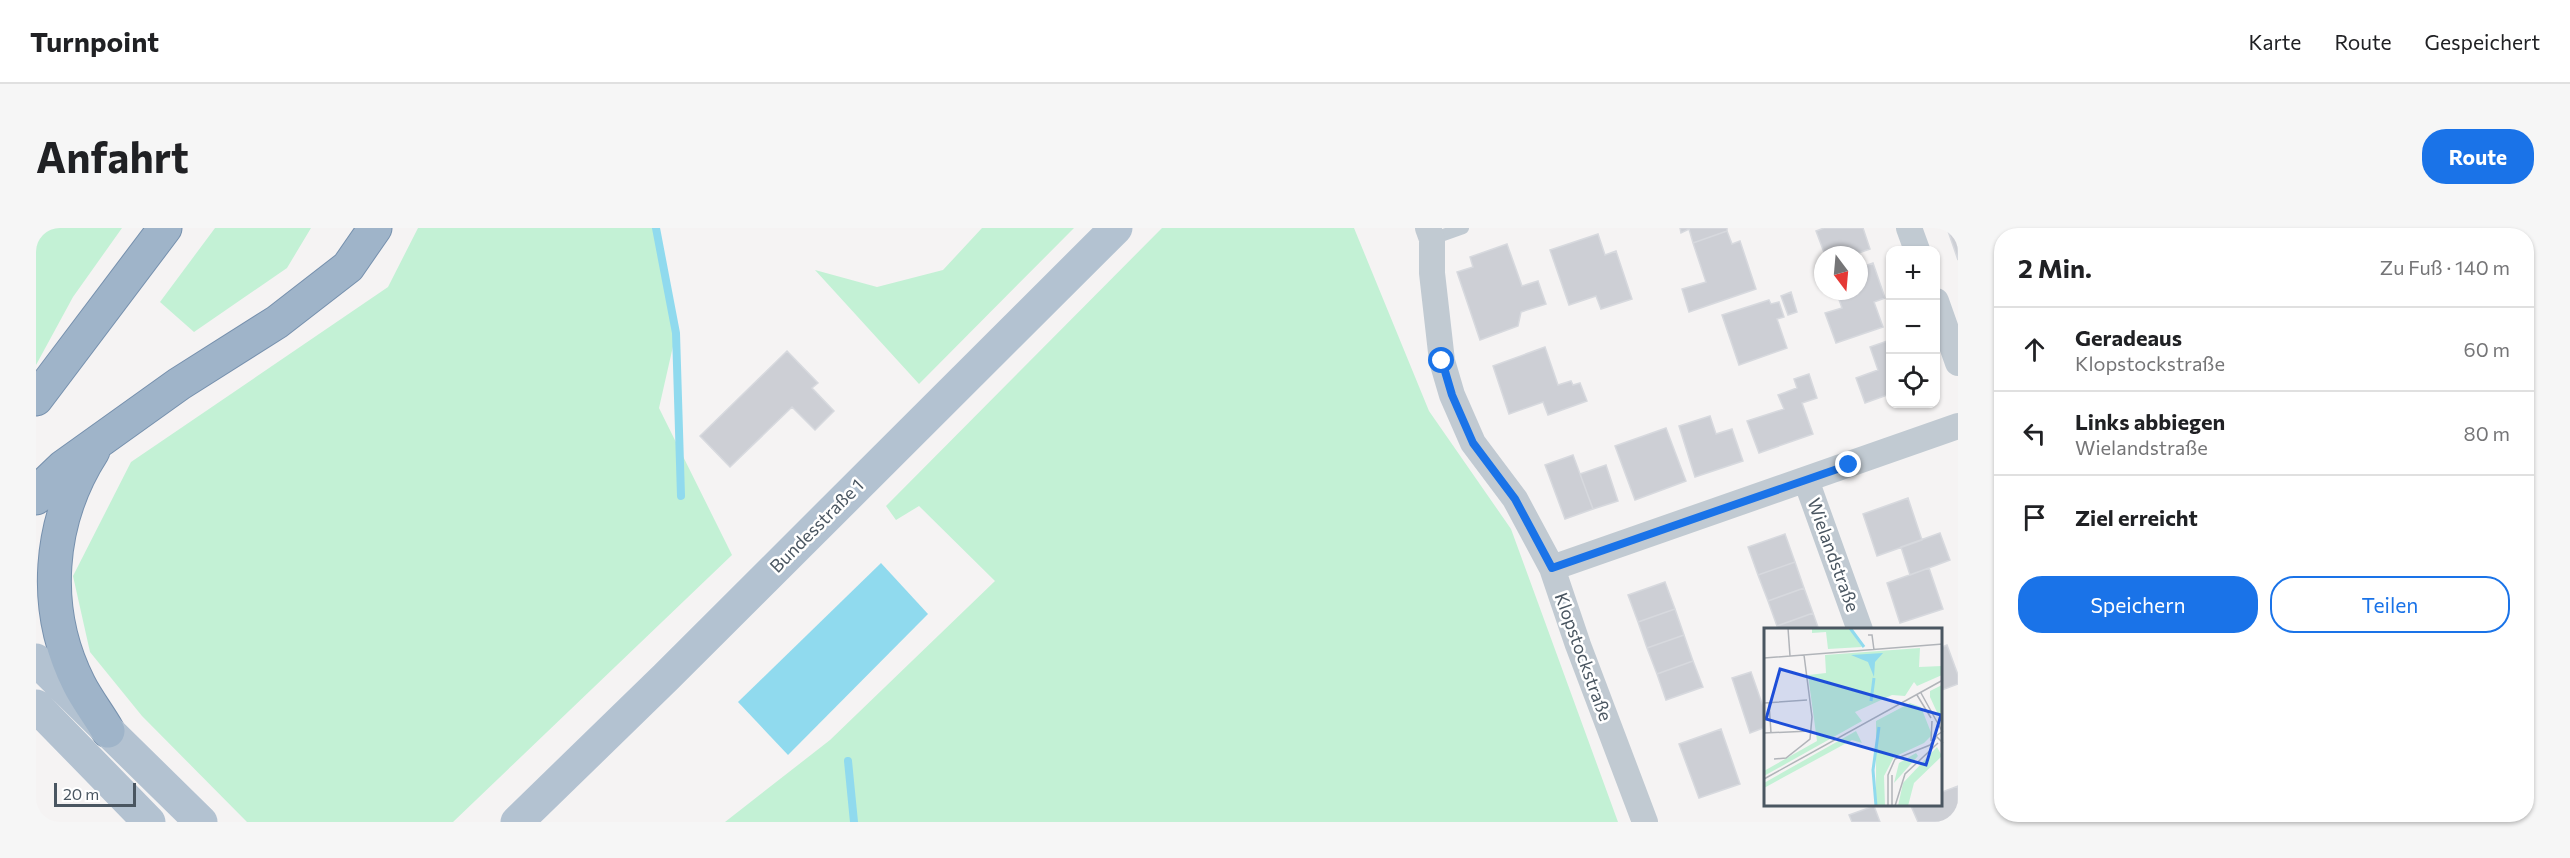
<!DOCTYPE html>
<html lang="de">
<meta charset="utf-8">
<style>
:root{--surface:#fff;--page:#f6f6f6;--text:#202124;--muted:#757577;--line:#e0e0e0;--accent:#1a73e8}
body{margin:0;font-family:Commissioner,sans-serif;background:var(--page);color:var(--text)}
.controls{position:absolute;right:18px;top:18px;display:grid;overflow:hidden;border-radius:12px;box-shadow:0 2px 4px #0004}
.controls button{width:54px;height:54px;display:grid;place-items:center;padding:0;border:0;border-bottom:2px solid var(--line);background:var(--surface);color:var(--text);font:30px sans-serif}
.compass{position:absolute;left:1778px;top:18px;width:54px;height:54px;border-radius:50%;background:var(--surface);box-shadow:0 2px 4px #0004;rotate:164deg}
.scale{position:absolute;left:18px;bottom:15px;width:82px;box-sizing:border-box;padding-left:6px;border:3px solid #4a5661;border-top:0;font-size:16px;line-height:21px;white-space:nowrap;color:#4a5661;-webkit-text-stroke:4px #fff;paint-order:stroke}
.stop{position:absolute;width:18px;height:18px;margin:-14px;border:4px solid #1a73e8;border-radius:50%;background:#fff}
.stop.end{background:#1a73e8;border-color:#fff;box-shadow:0 2px 6px #0008}
.list{margin:0;padding:0;list-style:none}
h2{display:flex;justify-content:space-between;align-items:center;height:78px;margin:0;padding:0 24px;font-size:26px}
h2 small{font-size:20px;font-weight:400;color:var(--muted)}
.list li{display:grid;grid-template-columns:39px 1fr auto;gap:18px;align-items:center;box-sizing:border-box;height:84px;padding:0 24px;border-top:2px solid var(--line)}
.list b{display:block;font-size:22px;white-space:nowrap}
.list p{margin:0;font-size:20px;white-space:nowrap;color:var(--muted)}
.list em{font-size:20px;font-style:normal;color:var(--muted)}
.actions{display:flex;gap:12px;padding:18px 24px}
.actions a{flex:1;padding:14px 0;border:2px solid var(--accent);border-radius:24px;text-align:center;font-size:21px;color:var(--accent)}
.actions .main{background:var(--accent);color:#fff}
.icon{flex:none;width:33px;height:33px;fill:none;stroke:currentColor;stroke-width:2;stroke-linecap:round;stroke-linejoin:round}
.map{position:relative;flex:none;width:1922px;height:594px;overflow:hidden;border-radius:24px}
header{display:flex;align-items:center;gap:36px;box-sizing:border-box;height:84px;padding:0 30px;background:var(--surface);border-bottom:2px solid var(--line)}
header strong{font-size:28px}
nav{display:flex;gap:33px;margin-inline-start:auto;font-size:21px}
.intro{display:flex;align-items:center;justify-content:space-between;box-sizing:border-box;height:144px;padding:0 36px}
h1{margin:0;font-size:42px}
.button{padding:15px 27px;border-radius:24px;background:var(--accent);color:#fff;font-size:21px;font-weight:700}
main{display:flex;gap:36px;padding:0 36px}
aside{flex:1;background:var(--surface);border-radius:24px;box-shadow:0 2px 4px #0004}
.map>svg:first-child{display:block}
.green{fill:#c3f1d5}
.water{fill:#90daee}
.lines{fill:none;stroke-linecap:round;stroke-linejoin:round}
.stream{stroke:#90daee;stroke-width:8}
.building{fill:#cdcfd5;stroke:#d7d9de;stroke-width:1.5}
.trunk-casing{stroke:#7690ad;stroke-width:35}
.service{stroke:#c1cad2;stroke-width:12}
.minor{stroke:#c1cad2;stroke-width:26}
.primary{stroke:#b3c2d1;stroke-width:33}
.trunk{stroke:#9fb4c9;stroke-width:33}
.route{stroke:#1a73e8;stroke-width:8}
.labels{text-anchor:middle;stroke-width:5;stroke-linejoin:round;paint-order:stroke}
.street-label{font-size:18px;fill:#4a5661;stroke:#fff}
.inset-river{fill:none;stroke:#90daee;stroke-width:3}
.inset-road{fill:none;stroke:#b1b4b9;stroke-width:1.5}
.view{fill:#1d4ed8;fill-opacity:0.15;stroke:#1d4ed8;stroke-width:3}
.inset-edge{fill:none;stroke:#4a5661;stroke-width:3}
</style>
<header>
<strong>Turnpoint</strong>
<nav><a>Karte</a><a>Route</a><a>Gespeichert</a></nav>
</header>
<div class="intro"><h1>Anfahrt</h1><a class="button">Route</a></div>
<main>
<div class="map">
<svg width="1922" height="594" viewBox="0 0 1922 594">
<rect width="100%" height="100%" fill="#f5f3f3"/>
<path class="green" d="M0,0H86L37,69L0,137Z
M179,0H275L251,40L158,104L124,74Z
M382,0H620L640,105L623,180L696,327L417,594H211L106,488L54,424L37,348L95,234L352,59Z
M946,0H1038L883,156L779,42L841,59L907,42Z
M1126,0H1318L1393,183L1475,301L1582,594H689L794,512L959,353L883,278L860,292L850,278Z"/>
<path class="water" d="M845,335L892,386L752,527L702,474Z"/>
<g class="lines">
<path class="stream" d="M620,0L640,105L645,268
M812,533L818,594"/>
</g>
<path class="building" d="M1644,0H1691V3L1657,15L1653,1L1645,5Z
M1788,0H1827L1834,21L1817,27H1789L1780,3Z
M1911,0H1922V32Z
M1691,3L1696,16L1704,13L1720,61L1653,84L1646,61L1670,54L1657,15Z
M1562,6L1569,27L1580,23L1596,71L1565,81L1560,68L1533,77L1514,22Z
M1471,16L1486,58L1502,53L1510,76L1485,84L1482,98L1444,112L1421,44L1437,39L1434,29Z
M1837,35L1849,70L1838,74L1847,99L1800,115L1789,85L1806,80L1800,63H1823V40Z
M1755,64L1761,84L1752,87L1745,68Z
M1733,72L1735,76L1743,74L1748,89L1741,91L1751,120L1703,137L1686,87Z
M1854,112V166L1829,175L1820,150L1842,142L1834,119Z
M1509,119L1522,157L1535,153L1537,157L1544,155L1551,173L1512,187L1507,174L1473,186L1457,138Z
M751,123L782,155L776,160L798,183L779,202L756,179L694,239L664,208Z
M1773,146L1781,170L1766,175L1777,206L1723,225L1711,193L1748,181L1742,167L1761,160L1758,151Z
M1674,188L1680,206L1696,201L1707,233L1659,249L1643,198Z
M1630,200L1650,253L1599,272L1579,218Z
M1537,227L1557,281L1529,291L1509,237Z
M1570,237L1582,273L1557,281L1544,246Z
M1872,270L1886,312L1841,328L1827,286Z
M1904,305L1914,332L1874,347L1865,319Z
M1749,306L1759,334L1722,347L1712,319Z
M1759,334L1768,360L1732,373L1722,347Z
M1893,340L1907,381L1864,395L1851,355Z
M1629,354L1639,381L1602,394L1592,367Z
M1768,360L1777,385L1741,398L1732,373Z
M1639,381L1648,407L1611,420L1602,394Z
M1777,385L1783,402H1742L1741,398Z
M1648,407L1657,433L1621,446L1611,420Z
M1911,417L1922,447V456L1906,462V419Z
M1657,433L1667,459L1630,472L1621,446Z
M1715,444L1730,487V499L1714,505L1696,450Z
M1685,501L1704,556L1663,570L1643,516Z
M1922,558V594H1882L1875,578H1906V564Z
M1838,578L1844,594H1816L1813,587Z"/>
<g class="lines">
<g class="trunk-casing">
<path id="trunk" d="M0,171L129,0
M57,223C12,293 5,381 43,456C51,472 63,487 72,503
M0,270L6,259L27,239L143,156L241,94L312,39L339,0"/>
</g>
<path class="service" d="M1396,11L1427,0"/>
<path class="minor" d="M1392,0L1396,11V45L1406,133L1416,167L1437,215L1479,271L1516,340L1542,417L1609,594
M1873,0L1881,22
M1900,73L1922,135
M1770,252L1824,402
M1516,340L1922,198"/>
<path class="primary" d="M0,432L165,594
M0,478L113,594
M481,594L630,449L1080,0"/>
<use href="#trunk" class="trunk"/>
</g>
<g class="lines">
<path class="route" d="M1406,133L1416,167L1437,215L1479,271L1516,340L1813,237"/>
</g>
<g class="labels">
<g class="street-label">
<text transform="translate(781 298) rotate(-45)" y="6">Bundesstraße 1</text>
<text transform="translate(1797 327) rotate(70)" y="6">Wielandstraße</text>
<text transform="translate(1547 429) rotate(70)" y="6">Klopstockstraße</text>
</g>
</g>
<g transform="translate(1728 400)">
<rect width="178" height="178" fill="#f5f3f3"/>
<path d="M48,0H85L98,19L64,21L62,4L48,5ZM156,20L155,39L178,38V47L153,58L150,54L141,68L128,67L91,84L98,93L0,148V143L53,113L44,47L62,45L61,27ZM178,57V95L166,69V63ZM146,75L157,79L168,107L160,115L130,129L120,148L121,178H112V93ZM92,103L98,115L88,112L0,160V155ZM173,119L178,128L150,155L144,178H134L139,155ZM152,125L154,128L130,155L135,135Z" fill="#c3f1d5"/>
<path d="M119,25L111,34L110,49L104,34L87,27Z" fill="#90daee"/>
<path class="inset-river" d="M86,0L100,19M107,73L110,50M112,178L109,142L115,99"/>
<path class="inset-road" d="M24,0L26,28M104,7H108L110,22M0,30L179,16M157,65L178,103M153,67L167,90M0,75L43,72M5,75L7,105M179,103L172,108L179,115M0,105L46,103M167,113L168,93M10,131L22,130L46,111L48,89L40,27M0,151L179,52M124,178V147L131,131L166,117L172,110M128,178V147M131,178L141,146L174,115"/>
<path class="view" d="M16,41L177,87L162,137L2,91Z"/>
<rect width="178" height="178" class="inset-edge"/>
</g>
</svg>
<div class="controls">
<button>+</button>
<button>−</button>
<button><svg class="icon" aria-label="locate" viewBox="0 0 24 24"><circle cx="12" cy="12" r="6"/><path d="M12 2v4M12 18v4M2 12h4M18 12h4"/></svg></button>
</div>
<svg class="compass" viewBox="-18 -18 36 36"><path d="M0-13l5 13h-10z" fill="#e53935"/><path d="M0 13l5-13h-10z" fill="#757577"/></svg>
<div class="scale">20 m</div>
<div class="stop" style="left:1406px;top:133px"></div>
<div class="stop end" style="left:1813px;top:237px"></div>
</div>
<aside>
<h2>2 Min.<small>Zu Fuß · 140 m</small></h2>
<ul class="list">
<li><svg class="icon" aria-label="ahead" viewBox="0 0 24 24"><path d="M12 20V5M6 11l6-6 6 6"/></svg><div><b>Geradeaus</b><p>Klopstockstraße</p></div><em>60 m</em></li>
<li><svg class="icon" aria-label="left" viewBox="0 0 24 24"><path d="M17 20v-9H6M10 6l-5 5 5 5"/></svg><div><b>Links abbiegen</b><p>Wielandstraße</p></div><em>80 m</em></li>
<li><svg class="icon" aria-label="arrive" viewBox="0 0 24 24"><path d="M6 21V4h12l-3 4 3 4H6"/></svg><div><b>Ziel erreicht</b></div></li>
</ul>
<div class="actions"><a class="main">Speichern</a><a>Teilen</a></div>
</aside>
</main>
